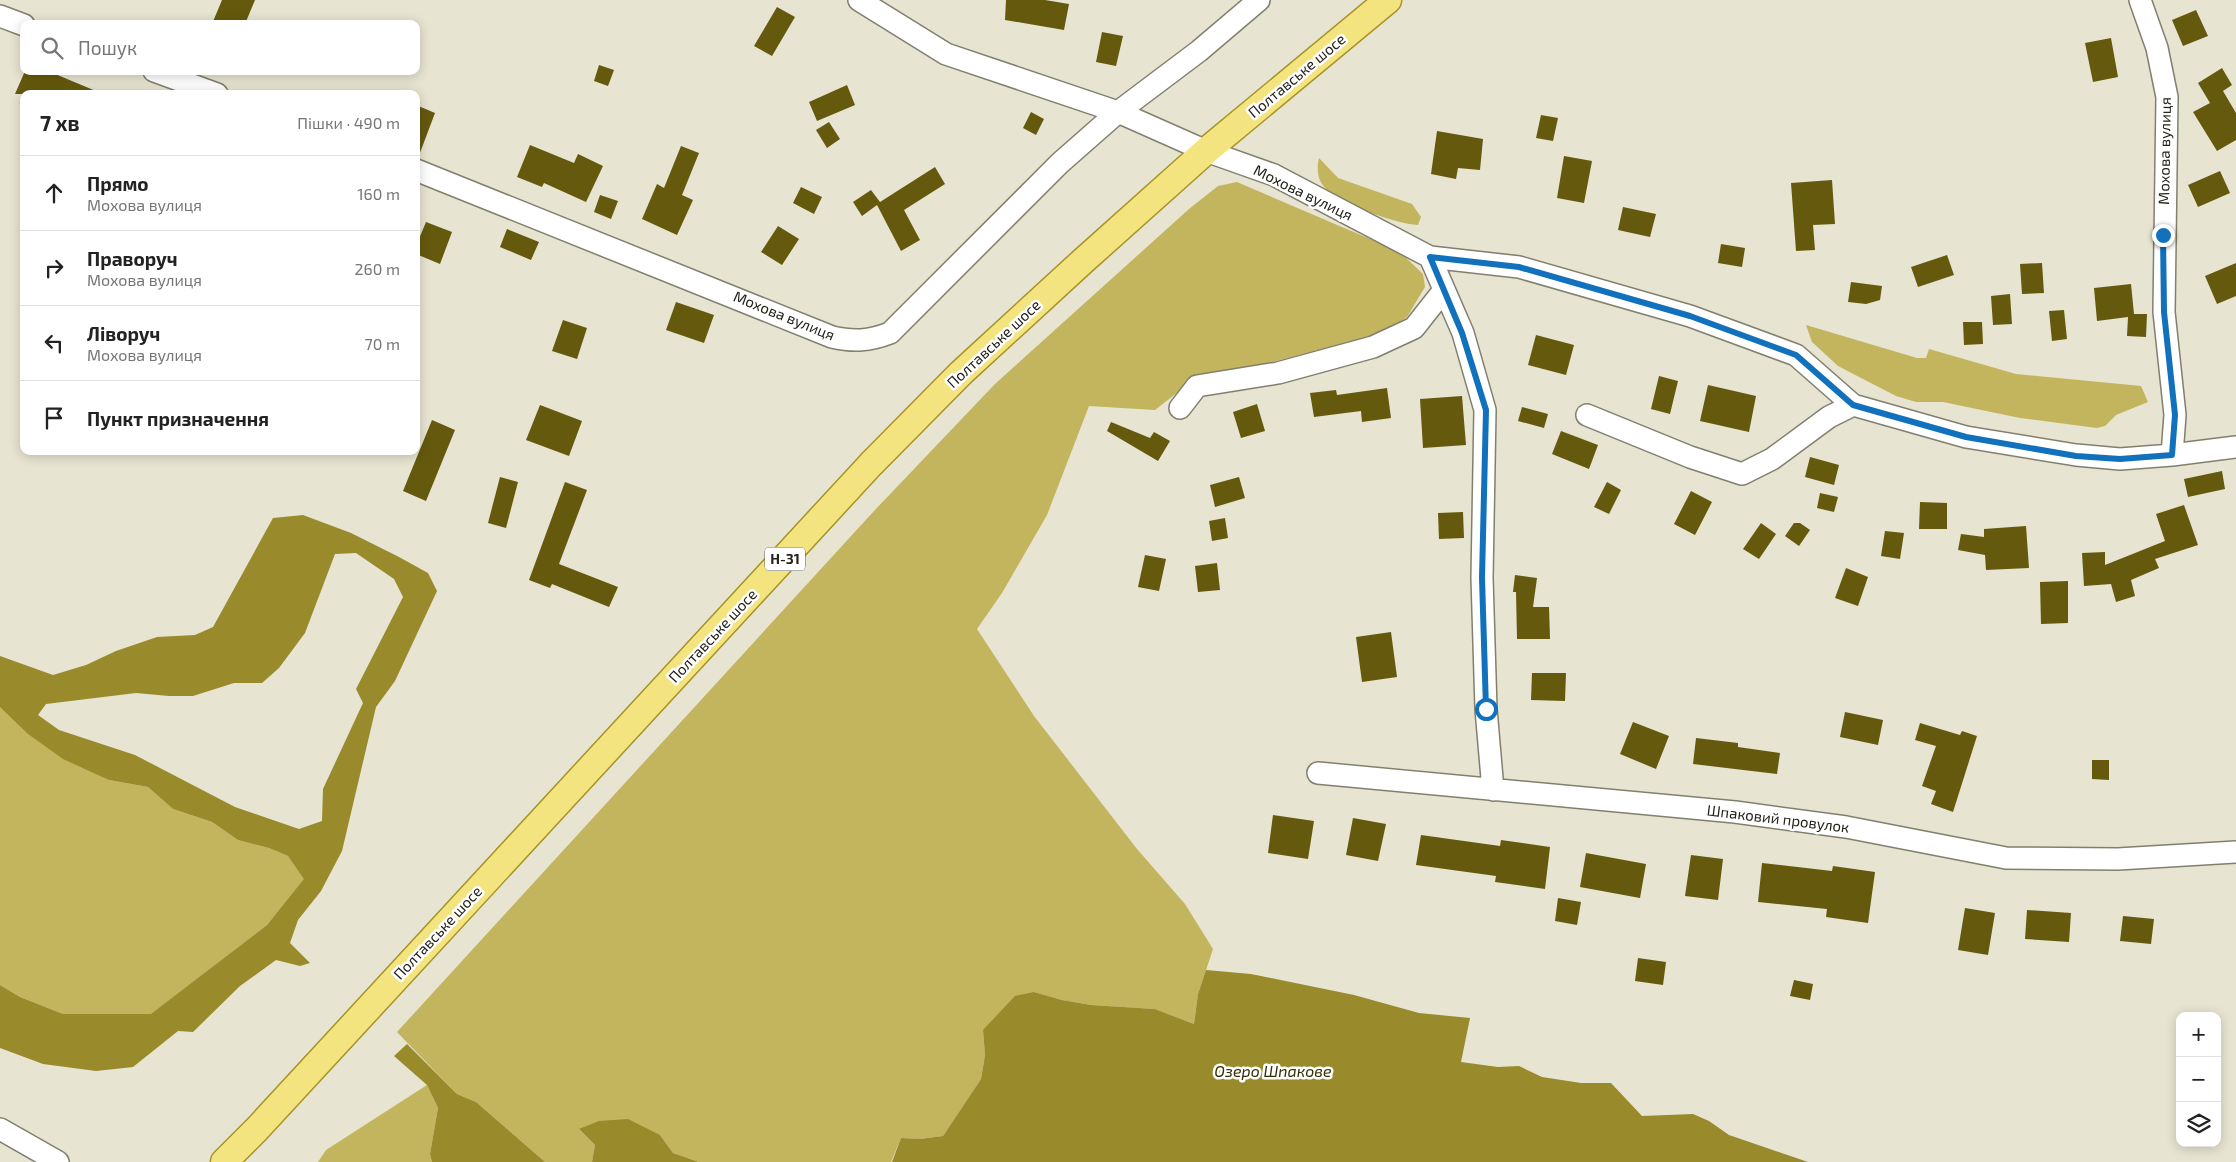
<!DOCTYPE html>
<html lang="uk">
<meta charset="utf-8">
<style>
:root{--surface:#fff;--page:#f6f6f6;--text:#222;--muted:#767676;--line:#e0e0e0}
body{margin:0;font-family:"Exo 2",sans-serif;background:var(--page);color:var(--text)}
.controls{position:absolute;right:15px;bottom:15px;display:grid;overflow:hidden;border-radius:10px;box-shadow:0 2px 12px #0003}
.controls button{width:45px;height:45px;display:grid;place-items:center;padding:0;border:0;border-bottom:1px solid var(--line);background:var(--surface);color:var(--text);font:25px sans-serif}
.stop{position:absolute;width:15px;height:15px;margin:-11px;border:4px solid #1171bd;border-radius:50%;background:#fff}
.stop.end{background:#1171bd;border-color:#fff;box-shadow:0 1px 5px #0008}
.list{margin:0;padding:0;list-style:none}
h2{display:flex;justify-content:space-between;align-items:center;height:65px;margin:0;padding:0 20px;font-size:21px}
h2 small{font-size:16px;font-weight:400;color:var(--muted)}
.list li{display:grid;grid-template-columns:32px 1fr auto;gap:15px;align-items:center;box-sizing:border-box;height:75px;padding:0 20px;border-top:1px solid var(--line)}
.list b{display:block;font-size:19px;white-space:nowrap}
.list p{margin:0;font-size:16px;white-space:nowrap;color:var(--muted)}
.list em{font-size:16px;font-style:normal;color:var(--muted)}
.icon{flex:none;width:28px;height:28px;fill:none;stroke:currentColor;stroke-width:2;stroke-linecap:round;stroke-linejoin:round}
.map{position:relative;flex:none;width:2236px;height:1162px;overflow:hidden}
.search{position:absolute;background:var(--surface);box-shadow:0 2px 12px #0003;left:20px;top:20px;width:400px;height:55px;display:flex;align-items:center;gap:12px;box-sizing:border-box;padding:0 18px;border-radius:10px;color:var(--muted);font-size:19px}
.panel{position:absolute;background:var(--surface);box-shadow:0 2px 12px #0003;left:20px;top:90px;width:400px;height:365px;border-radius:10px}
.map>svg:first-child{display:block}
.green{fill:#c3b45e}
.water{fill:#998a2c;fill-rule:evenodd}
.building{fill:#64590d}
.lines{fill:none;stroke-linecap:round;stroke-linejoin:round}
.minor-casing{stroke:#827f6e;stroke-width:24}
.major-casing{stroke:#a69426;stroke-width:29}
.minor{stroke:#fff;stroke-width:21}
.major{stroke:#f4e480;stroke-width:26}
.route{stroke:#1171bd;stroke-width:6}
.labels{text-anchor:middle;stroke-width:5;stroke-linejoin:round;paint-order:stroke}
.shield{fill:#fff;stroke:#65645f;stroke-width:1}
.shield-label{font-size:14px;font-weight:bold;fill:#23221b}
.street-label{font-size:15px;fill:#23221b;stroke:#fff}
.water-label{font-size:16px;font-style:italic;fill:#373008;stroke:#fff}
</style>
<div class="map">
<svg width="2236" height="1162" viewBox="0 0 2236 1162">
<rect width="100%" height="100%" fill="#e7e4d1"/>
<path class="green" d="M1319,158L1338,178L1412,204L1421,217L1418,225C1397,224 1334,203 1322,184C1317,177 1317,166 1319,158Z
M1237,182L1384,245L1404,256L1423,274L1425,287L1407,317L1383,333L1268,363L1196,378L1155,410L1089,406L1047,515L1002,593L977,629L1034,716L1137,849L1185,904L1213,949L1198,994L1194,1024L1155,1009L1091,1005L1062,1000L1034,992L983,1030L985,1055L981,1079L943,1136L920,1139L901,1138L891,1162H699L673,1153L660,1135L579,1129L595,1145L592,1162H545L476,1102L457,1094L397,1032L874,511L995,384L1189,209L1218,186Z
M1806,325L1917,358H1926L1929,349L2016,374L2141,386L2148,402L2116,415L2105,426L2097,428L2020,418L1943,402H1916L1896,396L1838,366L1812,342Z
M0,707L109,780L148,787L173,809L212,822L238,840L269,848L288,856L305,879L267,925L152,1014H63L20,997L0,985Z
M427,1085L438,1108L430,1154L432,1162H318L326,1150Z"/>
<path class="water" d="M303,515L351,533L399,557L428,573L437,591L395,681L376,707L342,851L321,891L298,920L290,943L310,963L300,966L276,960L240,986L193,1032L178,1031L133,1067L96,1071L43,1064L0,1048V985L20,997L63,1014H151L267,925L304,879L288,856L269,848L238,840L212,822L173,809L148,787L109,780L63,759L28,734L0,707V656L53,675L86,665L116,651L157,637L195,635L213,627L273,518ZM356,553L394,579L403,597L356,689L363,703L323,789L322,821L299,829L235,807L135,755L59,730L38,715L46,704L136,693L169,696H193L234,683H262L279,668L305,633L335,554Z
M1206,970L1251,974L1305,985L1354,995L1419,1013L1470,1018L1461,1062L1498,1067L1519,1066L1542,1077L1581,1083H1611L1642,1116L1693,1114L1709,1121L1729,1135L1808,1162H892L901,1138L920,1139L943,1136L981,1079L985,1055L983,1030L1015,996L1034,992L1062,1000L1091,1005L1155,1009L1194,1024L1198,994Z
M407,1044L457,1094L476,1102L545,1162H432L430,1154L438,1108L427,1085L394,1056Z
M628,1119L660,1135L673,1153L699,1162H592L595,1145L579,1129L599,1121Z"/>
<path class="building" d="M222,0H255L245,24H212Z
M1006,0H1045L1069,4L1064,30L1005,20Z
M777,7L795,17L772,56L754,46Z
M2196,10L2208,36L2183,46L2172,20Z
M1102,32L1123,36L1116,66L1096,62Z
M2111,38L2118,77L2093,82L2085,43Z
M599,65L614,70L608,86L594,81Z
M2222,68L2232,85L2223,91L2236,113V140L2217,151L2193,112L2210,103L2198,83Z
M25,71H48L103,94H15Z
M847,85L855,105L817,121L809,102Z
M416,105L435,113L418,158H416Z
M1031,112L1044,119L1036,135L1023,128Z
M1541,115L1558,118L1553,141L1536,138Z
M829,122L840,139L827,148L816,130Z
M1437,131L1483,139L1480,170L1458,168L1456,179L1431,174Z
M530,145L574,163L578,154L603,166L586,202L544,183L542,187L517,177Z
M681,146L699,153L682,195L693,200L677,235L642,219L657,184L664,188Z
M1564,156L1592,161L1584,203L1557,198Z
M935,167L945,184L904,210L920,240L901,251L877,205L862,216L853,202L871,190L880,202Z
M2220,171L2230,193L2198,207L2188,185Z
M1832,180L1835,224L1813,225L1815,250L1796,251L1791,183Z
M801,187L822,197L814,214L793,203Z
M600,195L618,201L611,219L594,212Z
M1623,207L1656,214L1650,237L1618,230Z
M426,222L452,232L440,264L416,254V246Z
M778,226L799,239L782,265L761,252Z
M507,229L539,242L531,260L500,247Z
M1721,244L1745,248L1742,267L1718,263Z
M1947,255L1954,275L1918,287L1911,267Z
M2042,263L2044,293L2022,294L2020,264Z
M2236,263V296L2217,304L2205,276Z
M1851,282L1882,286L1880,300L1866,304L1848,302Z
M2131,284L2134,314H2147L2146,337L2127,336L2128,317L2097,321L2094,288Z
M2010,294L2012,324L1993,325L1991,296Z
M676,302L714,315L704,343L666,330Z
M2064,310L2067,339L2052,341L2049,311Z
M563,320L587,328L577,359L552,351Z
M1963,322H1982L1983,344L1964,345Z
M1536,335L1574,345L1566,375L1528,365Z
M1659,376L1678,381L1670,414L1651,409Z
M1708,385L1756,396L1749,432L1700,421Z
M1387,388L1391,418L1362,422L1361,411L1314,417L1310,393L1336,390L1337,395Z
M1462,396L1466,445L1423,448L1420,399Z
M1257,404L1265,431L1241,438L1233,412Z
M540,405L582,421L569,456L526,440Z
M1522,407L1548,414L1544,428L1518,421Z
M432,420L455,430L426,501L403,491Z
M1111,422L1150,438L1154,432L1170,441L1158,461L1107,431Z
M1561,431L1598,445L1589,469L1552,454Z
M1810,457L1839,465L1834,485L1805,477Z
M2222,471L2225,489L2188,497L2184,479Z
M500,477L518,482L506,528L488,523Z
M1239,477L1245,498L1215,507L1210,485Z
M565,482L587,490L559,564L618,587L609,607L552,584L550,588L529,580Z
M1607,482L1621,490L1609,514L1594,507Z
M1691,491L1712,502L1695,535L1674,524Z
M1820,493L1838,497L1834,512L1817,508Z
M1920,502L1947,503V529H1919Z
M2184,505L2198,545L2155,559L2159,568L2131,580L2135,596L2116,602L2111,584L2084,586L2082,553L2105,552V565L2165,541L2156,514Z
M1463,512L1464,538L1439,539L1438,513Z
M1225,518L1228,538L1212,541L1209,521Z
M1761,523L1776,534L1759,559L1743,549Z
M1794,523H1800L1810,530L1799,546L1785,536Z
M2026,526L2029,568L1986,570L1985,555L1958,550L1961,534L1984,537V529Z
M1885,531L1904,533L1900,559L1881,556Z
M1145,555L1166,559L1159,591L1138,587Z
M1217,563L1220,590L1198,592L1195,566Z
M1846,568L1868,577L1858,606L1835,598Z
M1515,575L1537,578L1533,607H1549L1550,639H1517L1516,592H1513Z
M2068,581V623L2041,624L2040,582Z
M1391,632L1397,677L1362,682L1356,637Z
M1532,673H1566L1565,701L1531,700Z
M1845,712L1883,720L1878,745L1840,737Z
M1633,722L1669,736L1656,769L1620,754Z
M1920,723L1960,735L1962,731L1977,736L1953,812L1931,804L1936,791L1922,786L1936,746L1915,740Z
M1696,738L1738,743V747L1780,753L1777,774L1693,764Z
M2092,760H2109V780L2092,779Z
M1273,815L1314,821L1308,859L1268,853Z
M1353,818L1386,824L1378,861L1346,855Z
M1421,835L1500,846L1501,840L1550,847L1545,889L1495,882L1496,876L1416,865Z
M1586,853L1646,864L1640,898L1580,887Z
M1691,855L1723,859L1718,900L1685,896Z
M1762,863L1832,871L1833,866L1875,872L1868,923L1826,917L1827,909L1758,902Z
M1558,898L1581,902L1577,925L1555,921Z
M1965,908L1995,913L1988,955L1958,950Z
M2027,910L2071,913L2069,942L2025,939Z
M2123,916L2154,919L2151,944L2120,941Z
M1638,958L1666,962L1663,985L1635,981Z
M1794,980L1813,984L1810,1000L1790,996Z"/>
<g class="lines">
<g class="minor-casing">
<path id="minor" d="M859,0L946,54L1118,112L1206,151L1274,175L1430,257L1519,267L1690,316L1796,355L1853,405L1966,437L2076,455L2120,459L2172,455L2236,447
M2140,0L2157,48L2167,97L2164,312L2175,415L2172,455
M0,16L24,25
M154,71L217,94
M416,170L832,337C854,342 869,341 890,333L1060,163L1118,112L1199,51L1259,0
M1430,257L1463,333L1485,410L1482,578L1486,709L1493,790
M1180,408L1197,386L1278,373L1373,347L1414,328L1444,290
M1587,415L1690,457L1742,474L1772,459L1829,417L1853,405
M1318,773L1735,812L1846,827L2006,858L2118,859L2236,852
M0,1129L58,1162"/>
</g>
<g class="major-casing">
<path id="major" d="M224,1162L257,1129L871,464L961,373L1083,261L1206,151L1388,0"/>
</g>
<use href="#minor" class="minor"/>
<use href="#major" class="major"/>
</g>
<g class="lines">
<path class="route" d="M1486,709L1482,578L1486,410L1462,333L1430,257L1519,267L1690,316L1796,355L1853,405L1966,437L2076,456L2120,459L2172,455L2175,415L2164,312L2163,235"/>
</g>
<g class="labels">
<rect class="shield" x="765" y="547.5" width="40" height="23" rx="4"/>
<g class="shield-label">
<text x="785" y="564">Н-31</text>
</g>
<g class="street-label">
<text transform="translate(1297 76) rotate(-40)" y="5">Полтавське шосе</text>
<text transform="translate(2165 151) rotate(-89)" y="5">Мохова вулиця</text>
<text transform="translate(1303 193) rotate(26)" y="5">Мохова вулиця</text>
<text transform="translate(784 316) rotate(22)" y="5">Мохова вулиця</text>
<text transform="translate(994 344) rotate(-43)" y="5">Полтавське шосе</text>
<text transform="translate(713 636) rotate(-47)" y="5">Полтавське шосе</text>
<text transform="translate(1778 819) rotate(7)" y="5">Шпаковий провулок</text>
<text transform="translate(438 933) rotate(-47)" y="5">Полтавське шосе</text>
</g>
<g class="water-label">
<text x="1273" y="1077">Озеро Шпакове</text>
</g>
</g>
</svg>
<div class="controls">
<button>+</button>
<button>−</button>
<button><svg class="icon" aria-label="layers" viewBox="0 0 24 24"><path d="M12 4l9 5-9 5-9-5zM3 14l9 5 9-5"/></svg></button>
</div>
<div class="stop" style="left:1486px;top:709px"></div>
<div class="stop end" style="left:2163px;top:235px"></div>
<div class="search"><svg class="icon" aria-label="search" viewBox="0 0 24 24"><circle cx="10" cy="10" r="6"/><path d="M15 15l6 6"/></svg>Пошук</div>
<section class="panel">
<h2>7 хв<small>Пішки · 490 m</small></h2>
<ul class="list">
<li><svg class="icon" aria-label="ahead" viewBox="0 0 24 24"><path d="M12 20V5M6 11l6-6 6 6"/></svg><div><b>Прямо</b><p>Мохова вулиця</p></div><em>160 m</em></li>
<li><svg class="icon" aria-label="right" viewBox="0 0 24 24"><path d="M7 20v-9h11M14 6l5 5-5 5"/></svg><div><b>Праворуч</b><p>Мохова вулиця</p></div><em>260 m</em></li>
<li><svg class="icon" aria-label="left" viewBox="0 0 24 24"><path d="M17 20v-9H6M10 6l-5 5 5 5"/></svg><div><b>Ліворуч</b><p>Мохова вулиця</p></div><em>70 m</em></li>
<li><svg class="icon" aria-label="arrive" viewBox="0 0 24 24"><path d="M6 21V4h12l-3 4 3 4H6"/></svg><div><b>Пункт призначення</b></div></li>
</ul>
</section>
</div>
